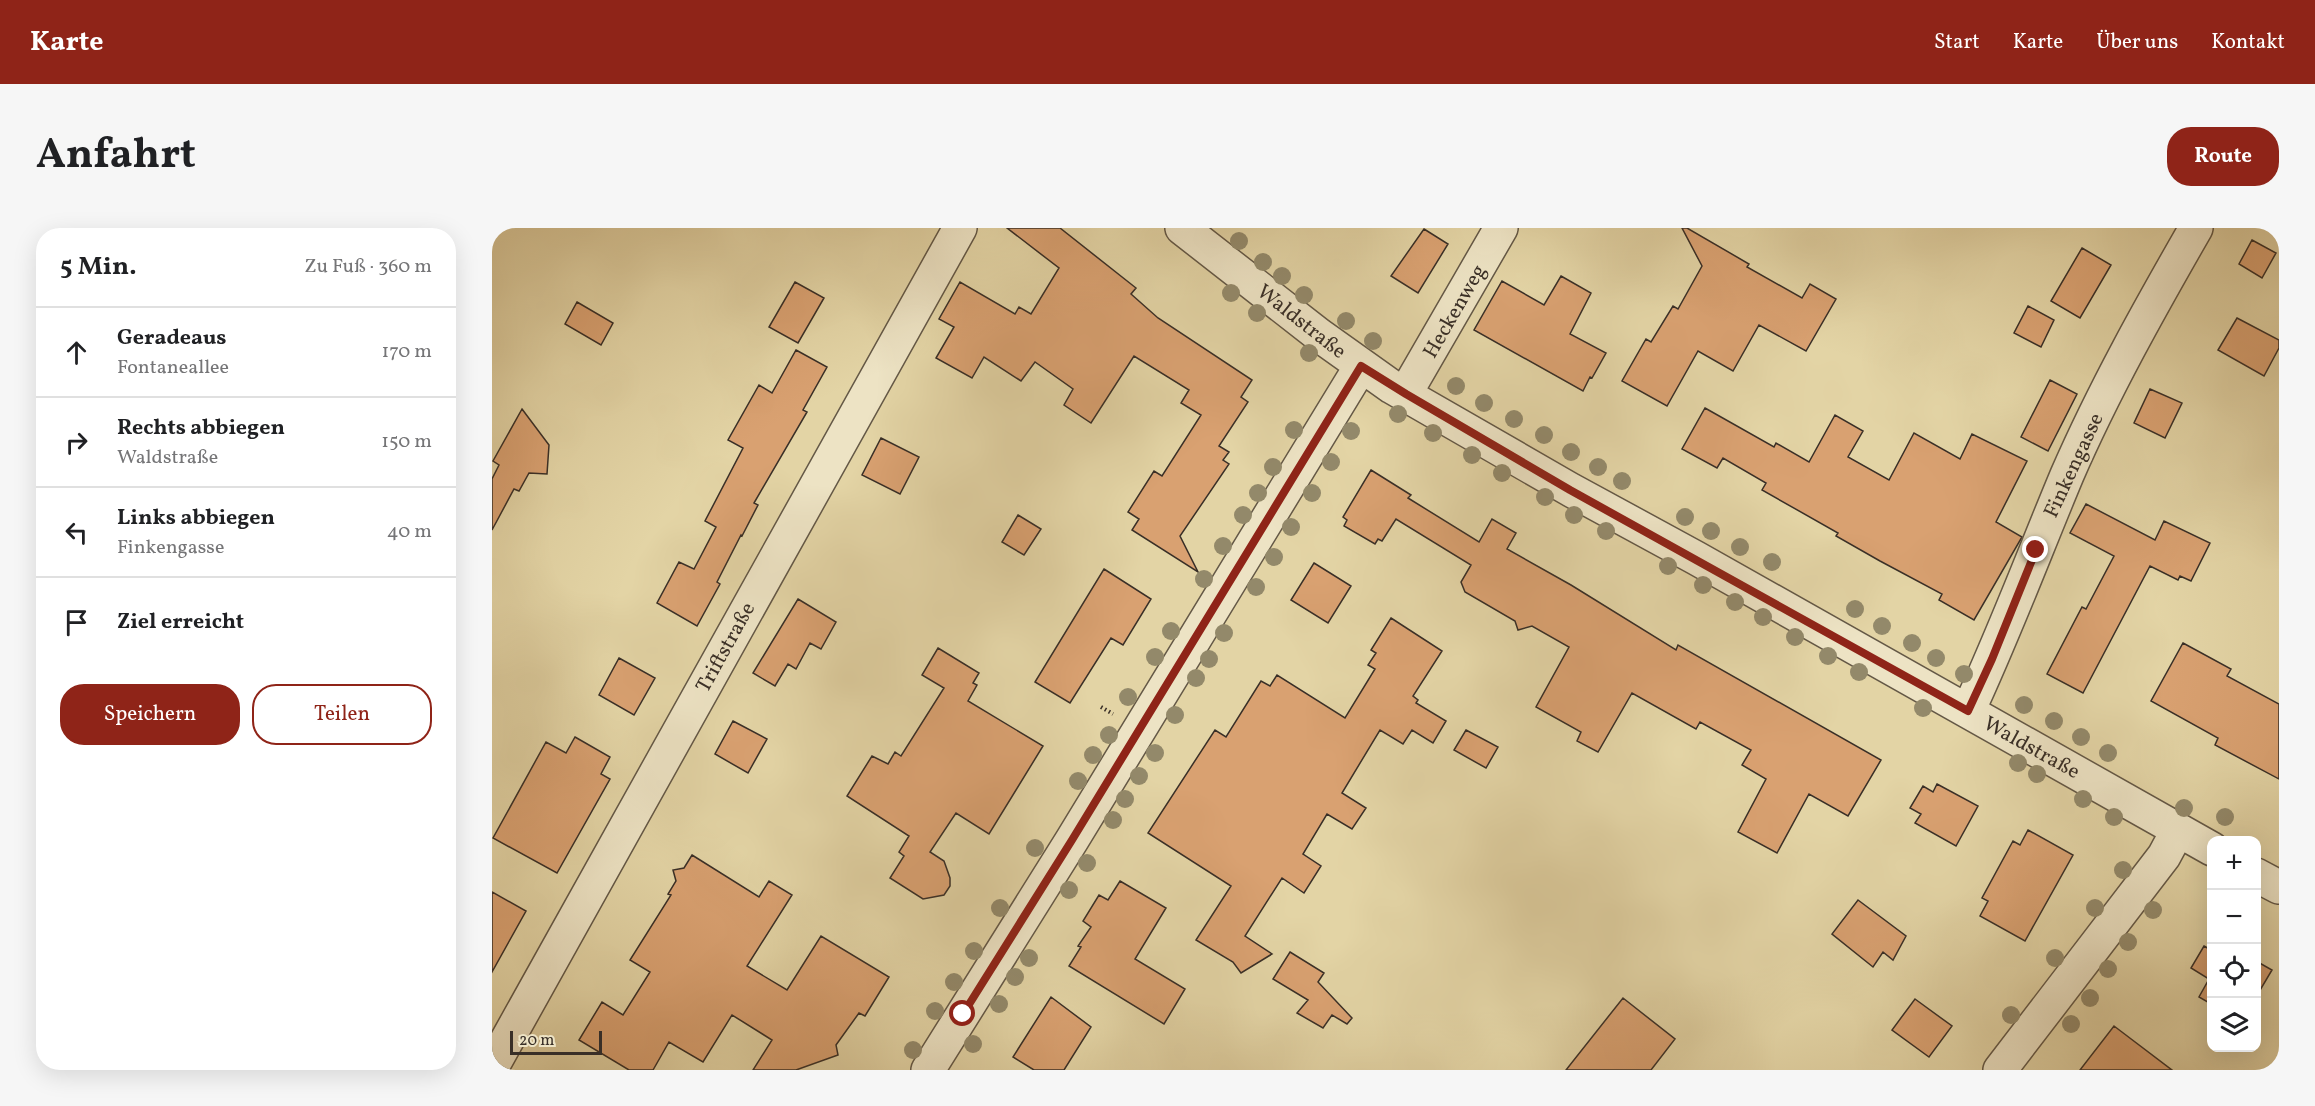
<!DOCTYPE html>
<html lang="de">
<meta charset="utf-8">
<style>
:root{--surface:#fff;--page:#f6f6f6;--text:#202124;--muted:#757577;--line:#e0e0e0;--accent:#8f2418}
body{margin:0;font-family:Vollkorn,serif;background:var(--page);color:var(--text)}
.controls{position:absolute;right:18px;bottom:18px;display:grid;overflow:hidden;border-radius:12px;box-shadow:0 6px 24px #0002}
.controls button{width:54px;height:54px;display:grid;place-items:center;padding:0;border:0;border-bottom:2px solid var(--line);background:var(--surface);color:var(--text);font:30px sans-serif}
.scale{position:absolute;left:18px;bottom:15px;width:92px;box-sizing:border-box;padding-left:6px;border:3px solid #392f27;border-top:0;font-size:16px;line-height:21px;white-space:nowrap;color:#392f27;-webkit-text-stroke:4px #ede3c4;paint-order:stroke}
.stop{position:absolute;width:18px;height:18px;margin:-14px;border:4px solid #8f2418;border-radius:50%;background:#fff}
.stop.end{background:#8f2418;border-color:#fff;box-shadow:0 2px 6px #0008}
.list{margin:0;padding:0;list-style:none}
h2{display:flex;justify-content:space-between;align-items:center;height:78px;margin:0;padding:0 24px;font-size:26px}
h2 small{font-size:20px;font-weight:400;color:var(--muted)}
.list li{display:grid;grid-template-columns:39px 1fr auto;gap:18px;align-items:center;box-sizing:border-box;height:90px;padding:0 24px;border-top:2px solid var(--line)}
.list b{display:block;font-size:22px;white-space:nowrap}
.list p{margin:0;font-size:20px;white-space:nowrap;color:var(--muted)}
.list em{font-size:20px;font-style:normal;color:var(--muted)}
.actions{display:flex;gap:12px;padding:18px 24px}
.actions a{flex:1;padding:14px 0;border:2px solid var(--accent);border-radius:24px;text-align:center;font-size:21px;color:var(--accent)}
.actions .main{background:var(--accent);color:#fff}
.icon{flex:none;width:33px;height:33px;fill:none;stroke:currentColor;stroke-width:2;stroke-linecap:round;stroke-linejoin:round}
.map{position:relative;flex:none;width:1787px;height:842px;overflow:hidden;border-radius:24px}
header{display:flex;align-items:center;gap:36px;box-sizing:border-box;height:84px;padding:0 30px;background:var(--accent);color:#fff}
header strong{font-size:28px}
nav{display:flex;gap:33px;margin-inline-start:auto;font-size:21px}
.intro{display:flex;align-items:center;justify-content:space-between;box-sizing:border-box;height:144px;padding:0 36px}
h1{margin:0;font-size:42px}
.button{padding:15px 27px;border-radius:24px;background:var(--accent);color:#fff;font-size:21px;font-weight:700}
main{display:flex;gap:36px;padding:0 36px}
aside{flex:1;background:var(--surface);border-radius:24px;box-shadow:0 6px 24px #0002}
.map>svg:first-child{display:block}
.building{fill:#d9a171;stroke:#392f27;stroke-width:1.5}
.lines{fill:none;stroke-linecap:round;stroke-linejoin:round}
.minor-casing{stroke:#645846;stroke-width:36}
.path{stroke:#392f27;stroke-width:4;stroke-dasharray:1.5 3;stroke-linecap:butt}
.minor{stroke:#ede3c4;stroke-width:33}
.tree{fill:#93896a}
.route{stroke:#8f2418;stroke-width:8}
.labels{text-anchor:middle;stroke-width:4.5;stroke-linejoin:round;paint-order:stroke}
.street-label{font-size:21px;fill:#392f27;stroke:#ede3c4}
</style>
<header>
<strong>Karte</strong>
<nav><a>Start</a><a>Karte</a><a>Über uns</a><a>Kontakt</a></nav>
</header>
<div class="intro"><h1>Anfahrt</h1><a class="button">Route</a></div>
<main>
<aside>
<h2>5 Min.<small>Zu Fuß · 360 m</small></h2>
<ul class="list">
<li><svg class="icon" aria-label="ahead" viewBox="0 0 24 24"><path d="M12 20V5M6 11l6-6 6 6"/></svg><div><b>Geradeaus</b><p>Fontaneallee</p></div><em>170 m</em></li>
<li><svg class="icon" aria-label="right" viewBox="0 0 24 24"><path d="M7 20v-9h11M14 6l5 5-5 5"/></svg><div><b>Rechts abbiegen</b><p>Waldstraße</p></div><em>150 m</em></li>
<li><svg class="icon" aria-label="left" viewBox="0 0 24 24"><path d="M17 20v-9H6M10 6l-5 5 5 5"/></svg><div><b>Links abbiegen</b><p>Finkengasse</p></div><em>40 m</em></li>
<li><svg class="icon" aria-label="arrive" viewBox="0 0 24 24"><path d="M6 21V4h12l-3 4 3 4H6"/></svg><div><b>Ziel erreicht</b></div></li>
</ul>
<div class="actions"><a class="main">Speichern</a><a>Teilen</a></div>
</aside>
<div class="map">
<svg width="1787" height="842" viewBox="0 0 1787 842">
<rect width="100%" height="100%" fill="#e3d4a5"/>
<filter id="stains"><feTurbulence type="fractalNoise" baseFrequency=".00333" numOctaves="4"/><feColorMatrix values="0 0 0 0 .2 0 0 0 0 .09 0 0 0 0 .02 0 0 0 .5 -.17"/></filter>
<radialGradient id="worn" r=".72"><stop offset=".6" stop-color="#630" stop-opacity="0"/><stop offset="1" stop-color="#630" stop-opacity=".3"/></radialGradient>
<path class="building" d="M515,0H568L644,60L639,66L666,90L760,152L749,169L756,174L727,218L737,224L731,232L737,236L688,308L706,344L640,302L647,291L636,284L662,243L670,248L709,187L689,175L697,162L642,128L599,195L572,177L581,161L543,134L529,153L492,129L480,150L444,130L462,99L447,91L468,54L523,86L527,79L539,86L567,40Z
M1190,0H1195L1257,36L1255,39L1310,70L1318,56L1344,71L1314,123L1267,97L1241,143L1206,123L1175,178L1130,153L1154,111L1159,114L1181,78L1186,81L1210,38Z
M932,1L956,16L926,65L899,48Z
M1760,12L1784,25L1770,50L1747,36Z
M1590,20L1619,37L1588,90L1559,73Z
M1069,48L1099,65L1078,106L1114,125L1100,150L1098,149L1091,163L982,102L1010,53L1052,77Z
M303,54L332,70L306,115L277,99Z
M85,74L121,95L109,117L73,96Z
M1536,78L1562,92L1549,119L1522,105Z
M1745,90L1787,112V120L1772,148L1726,122Z
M304,122L335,139L311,182L315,184L262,275L266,277L250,308L249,307L225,354L228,356L205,398L165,375L187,334L202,341L224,299L213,293L251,220L236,212L267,157L280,165Z
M1558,152L1585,166L1556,223L1529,209Z
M1658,161L1690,175L1673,210L1642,195Z
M1213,180L1282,219L1284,215L1317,234L1343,187L1371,203L1356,229L1397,252L1422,205L1468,231L1480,206L1535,233L1504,294L1530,309L1482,392L1447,372L1450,366L1388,333L1344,308L1346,305L1270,262L1274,255L1231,230L1225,240L1190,221Z
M30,181L57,217L55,246L37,245L27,263L22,261L0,302V251L7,237L1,233Z
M389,210L427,229L408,266L370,247Z
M879,242L919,267L916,270L987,314L1000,291L1024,305L1015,321L1079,357L1184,422L1186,417L1389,532L1356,588L1317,566L1285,625L1246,604L1274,551L1250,537L1259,522L1208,494L1204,501L1140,465L1106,524L1085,513L1089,504L1044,479L1077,419L1040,398L1026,402L1023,393L973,364L969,354L979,337L904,291L890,313L886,311L883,316L852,298L855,292L851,289Z
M1594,276L1663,312L1672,293L1718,315L1699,353L1688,348L1686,352L1658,338L1591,465L1555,446L1590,379L1594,381L1622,328L1578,305Z
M526,287L549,301L532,327L510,314Z
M822,335L859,358L836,395L799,372Z
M612,341L659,371L631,417L619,410L578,475L543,454Z
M306,371L344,394L329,421L318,415L304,441L296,436L283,458L261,445Z
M899,390L950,423L921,468L926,472L924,475L954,493L941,515L920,502L911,516L888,502L850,565L874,580L860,601L835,586L811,626L829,638L812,665L790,650L753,708L780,726L749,745L741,734L704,712L739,658L656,605L723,502L734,509L769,453L778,458L785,447L853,490L883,441L876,437L884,425L879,422Z
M1691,415L1739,441L1735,448L1787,476V551L1723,517L1726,510L1659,473Z
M446,420L487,445L481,455L485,457L476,473L551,518L497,606L464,585L438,624L452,633L458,650V658L452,667L431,671L398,650L412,628L407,624L417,608L355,568L380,528L396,536L403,524L409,528L452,460L430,447Z
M127,430L163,450L142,487L107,467Z
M241,493L275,511L256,545L223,526Z
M974,502L1006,519L994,540L962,522Z
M83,509L118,529L109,546L118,551L65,645L1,610L54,514L74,525Z
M1445,556L1486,578L1464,618L1423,595L1429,586L1418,580L1431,558L1441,564Z
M1536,602L1581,627L1533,713L1488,688L1496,673L1490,670L1521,613L1528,617Z
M200,627L267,669L277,653L300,667L255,738L295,762L329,708L397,749L373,788L367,785L344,817L346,827L304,842H261L280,812L240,787L211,834L177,814L161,842H137L87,812L110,774L131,787L158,744L138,732L179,667L176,666L184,653L181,642L192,640Z
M628,653L674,680L643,731L693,761L672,796L577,738L589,719L586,718L599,699L591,693L607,667L616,672Z
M0,664L34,683L0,744Z
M1366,672L1414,708L1401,732L1391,724L1381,739L1340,706Z
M1712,718L1719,722V776L1707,769L1717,751L1699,740Z
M798,724L832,745L826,754L860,790L855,796L840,787L831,800L805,785L816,772L781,751Z
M1764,733L1780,742L1764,769Z
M559,769L599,799L572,842H542L521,829Z
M1131,770L1183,811L1159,842H1074Z
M1423,771L1460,798L1437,829L1400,802Z
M1622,798L1680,842H1588Z"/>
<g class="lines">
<g class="minor-casing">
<path id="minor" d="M690,0L827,107L900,159L1079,262L1204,330L1720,621
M913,166L1009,0
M1476,483C1512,406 1542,326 1575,247C1612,162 1658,80 1704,0
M1764,647L1787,659
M0,839L468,0
M436,842L580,612L869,138
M1508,842L1672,628L1686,602"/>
</g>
<path class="path" d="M609,479L621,486"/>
<use href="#minor" class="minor"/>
</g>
<g class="tree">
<circle cx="747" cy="13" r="9"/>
<circle cx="771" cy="34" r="9"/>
<circle cx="790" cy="48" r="9"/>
<circle cx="739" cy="65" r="9"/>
<circle cx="812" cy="67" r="9"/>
<circle cx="765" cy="85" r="9"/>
<circle cx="854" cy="93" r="9"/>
<circle cx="881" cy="113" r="9"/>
<circle cx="817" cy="125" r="9"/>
<circle cx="964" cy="158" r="9"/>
<circle cx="992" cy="175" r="9"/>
<circle cx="906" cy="186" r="9"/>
<circle cx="1022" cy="191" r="9"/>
<circle cx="802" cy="202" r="9"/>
<circle cx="859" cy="203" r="9"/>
<circle cx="941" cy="205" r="9"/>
<circle cx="1052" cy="207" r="9"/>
<circle cx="1079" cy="224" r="9"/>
<circle cx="980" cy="227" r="9"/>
<circle cx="839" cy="234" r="9"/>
<circle cx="781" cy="239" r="9"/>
<circle cx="1106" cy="239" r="9"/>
<circle cx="1010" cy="245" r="9"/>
<circle cx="1130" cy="253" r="9"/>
<circle cx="766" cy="265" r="9"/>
<circle cx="820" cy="265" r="9"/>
<circle cx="1053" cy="269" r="9"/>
<circle cx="751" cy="287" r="9"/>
<circle cx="1082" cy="287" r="9"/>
<circle cx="1193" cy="289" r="9"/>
<circle cx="799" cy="299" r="9"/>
<circle cx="1114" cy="303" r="9"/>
<circle cx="1219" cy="303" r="9"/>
<circle cx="731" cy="318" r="9"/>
<circle cx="1248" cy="319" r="9"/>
<circle cx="782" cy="329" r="9"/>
<circle cx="1280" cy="334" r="9"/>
<circle cx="1176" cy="338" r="9"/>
<circle cx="712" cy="351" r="9"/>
<circle cx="1211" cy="357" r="9"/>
<circle cx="764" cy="359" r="9"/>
<circle cx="1243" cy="374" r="9"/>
<circle cx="1363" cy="381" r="9"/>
<circle cx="1271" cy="389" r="9"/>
<circle cx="1390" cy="398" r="9"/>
<circle cx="679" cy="403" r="9"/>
<circle cx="732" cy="405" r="9"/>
<circle cx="1303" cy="409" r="9"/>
<circle cx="1420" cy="415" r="9"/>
<circle cx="1336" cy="428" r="9"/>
<circle cx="663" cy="429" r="9"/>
<circle cx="1444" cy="430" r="9"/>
<circle cx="717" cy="431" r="9"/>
<circle cx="1367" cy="444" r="9"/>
<circle cx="1472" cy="446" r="9"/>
<circle cx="704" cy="450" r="9"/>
<circle cx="636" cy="469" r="9"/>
<circle cx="1532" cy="477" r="9"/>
<circle cx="1431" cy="480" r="9"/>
<circle cx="683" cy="487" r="9"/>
<circle cx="1562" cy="493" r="9"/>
<circle cx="617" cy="507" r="9"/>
<circle cx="1589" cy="509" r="9"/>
<circle cx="663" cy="525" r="9"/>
<circle cx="1616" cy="525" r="9"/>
<circle cx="601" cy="527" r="9"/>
<circle cx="1526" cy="535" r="9"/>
<circle cx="1545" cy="546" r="9"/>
<circle cx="647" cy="548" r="9"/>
<circle cx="586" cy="553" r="9"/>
<circle cx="633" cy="571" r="9"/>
<circle cx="1591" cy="571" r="9"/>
<circle cx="1692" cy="580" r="9"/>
<circle cx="1622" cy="589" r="9"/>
<circle cx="1733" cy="589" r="9"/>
<circle cx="621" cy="592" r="9"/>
<circle cx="543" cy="620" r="9"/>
<circle cx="595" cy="635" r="9"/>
<circle cx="1631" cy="642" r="9"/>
<circle cx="577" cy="662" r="9"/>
<circle cx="508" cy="680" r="9"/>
<circle cx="1603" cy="680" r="9"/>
<circle cx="1661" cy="682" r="9"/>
<circle cx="1636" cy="714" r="9"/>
<circle cx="482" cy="723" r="9"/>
<circle cx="537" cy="730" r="9"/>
<circle cx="1563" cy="730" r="9"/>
<circle cx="1616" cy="741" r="9"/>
<circle cx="523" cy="749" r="9"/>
<circle cx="462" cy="754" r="9"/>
<circle cx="1598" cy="770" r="9"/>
<circle cx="507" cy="776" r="9"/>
<circle cx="443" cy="783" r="9"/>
<circle cx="1519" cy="787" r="9"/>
<circle cx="1579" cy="796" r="9"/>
<circle cx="481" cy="816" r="9"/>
<circle cx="421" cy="822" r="9"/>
</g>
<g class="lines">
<path class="route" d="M471,786L580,612L869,138L914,166L1078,262L1476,483L1500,431L1544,322"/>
</g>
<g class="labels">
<g class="street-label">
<text transform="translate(962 83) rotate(-60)" y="7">Heckenweg</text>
<text transform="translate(810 93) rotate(38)" y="7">Waldstraße</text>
<text transform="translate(1581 237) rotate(-65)" y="7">Finkengasse</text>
<text transform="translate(233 419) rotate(-61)" y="7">Triftstraße</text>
<text transform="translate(1540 519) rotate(29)" y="7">Waldstraße</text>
</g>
</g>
<rect width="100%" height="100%" filter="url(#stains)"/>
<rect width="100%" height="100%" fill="url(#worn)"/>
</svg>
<div class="controls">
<button>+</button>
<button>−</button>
<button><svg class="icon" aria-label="locate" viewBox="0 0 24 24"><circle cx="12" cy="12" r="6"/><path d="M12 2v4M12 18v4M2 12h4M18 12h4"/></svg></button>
<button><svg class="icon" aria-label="layers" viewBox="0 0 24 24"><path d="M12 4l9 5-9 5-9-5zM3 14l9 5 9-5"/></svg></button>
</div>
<div class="scale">20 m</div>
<div class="stop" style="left:471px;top:786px"></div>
<div class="stop end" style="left:1544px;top:322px"></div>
</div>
</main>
